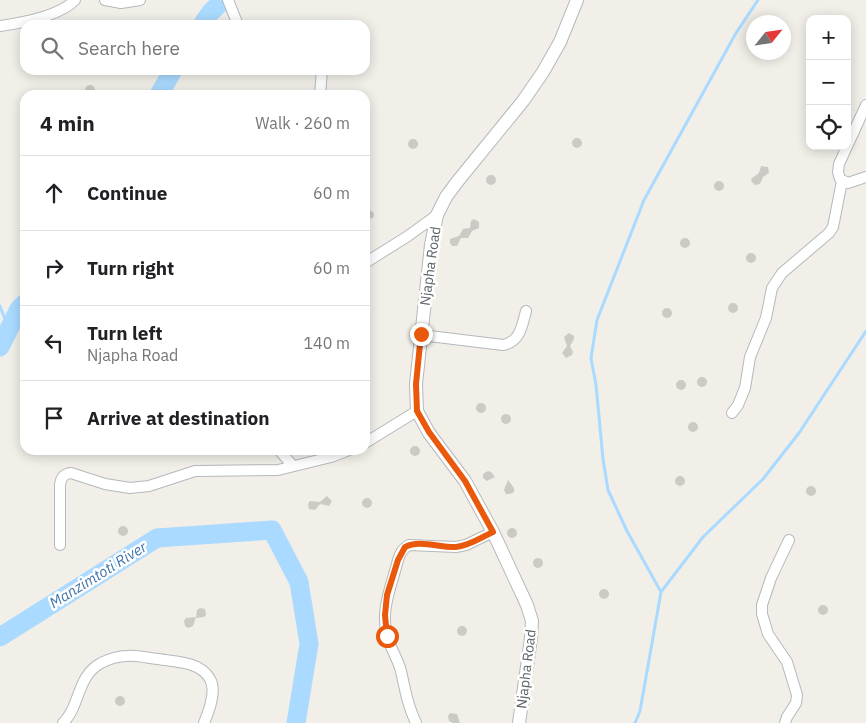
<!DOCTYPE html>
<meta charset="utf-8">
<style>
:root{--surface:#fff;--page:#f6f6f6;--text:#202124;--muted:#757577;--line:#e0e0e0}
body{margin:0;font-family:"IBM Plex Sans",sans-serif;background:var(--page);color:var(--text)}
.controls{position:absolute;right:15px;top:15px;display:grid;overflow:hidden;border-radius:10px;box-shadow:0 2px 12px #0003}
.controls button{width:45px;height:45px;display:grid;place-items:center;padding:0;border:0;border-bottom:1px solid var(--line);background:var(--surface);color:var(--text);font:25px sans-serif}
.compass{position:absolute;left:746px;top:15px;width:45px;height:45px;border-radius:50%;background:var(--surface);box-shadow:0 2px 12px #0003;rotate:60deg}
.stop{position:absolute;width:15px;height:15px;margin:-11px;border:4px solid #ea580c;border-radius:50%;background:#fff}
.stop.end{background:#ea580c;border-color:#fff;box-shadow:0 1px 5px #0008}
.list{margin:0;padding:0;list-style:none}
h2{display:flex;justify-content:space-between;align-items:center;height:65px;margin:0;padding:0 20px;font-size:21px}
h2 small{font-size:16px;font-weight:400;color:var(--muted)}
.list li{display:grid;grid-template-columns:32px 1fr auto;gap:15px;align-items:center;box-sizing:border-box;height:75px;padding:0 20px;border-top:1px solid var(--line)}
.list b{display:block;font-size:19px;white-space:nowrap}
.list p{margin:0;font-size:16px;white-space:nowrap;color:var(--muted)}
.list em{font-size:16px;font-style:normal;color:var(--muted)}
.icon{flex:none;width:28px;height:28px;fill:none;stroke:currentColor;stroke-width:2;stroke-linecap:round;stroke-linejoin:round}
.map{position:relative;flex:none;width:866px;height:723px;overflow:hidden}
.search{position:absolute;background:var(--surface);box-shadow:0 2px 12px #0003;left:20px;top:20px;width:350px;height:55px;display:flex;align-items:center;gap:12px;box-sizing:border-box;padding:0 18px;border-radius:15px;color:var(--muted);font-size:19px}
.panel{position:absolute;background:var(--surface);box-shadow:0 2px 12px #0003;left:20px;top:90px;width:350px;height:365px;border-radius:15px}
.map>svg:first-child{display:block}
.lines{fill:none;stroke-linecap:round;stroke-linejoin:round}
.stream{stroke:#aadaff;stroke-width:3}
.river{stroke:#aadaff;stroke-width:19}
.building{fill:#cccac5}
.minor-casing{stroke:#b5b8bc;stroke-width:12}
.tertiary-casing{stroke:#b5b8bc;stroke-width:14}
.minor{stroke:#fff;stroke-width:10}
.tertiary{stroke:#fff;stroke-width:12}
.route{stroke:#ea580c;stroke-width:6}
.labels{text-anchor:middle;stroke-width:5;stroke-linejoin:round;paint-order:stroke}
.street-label{font-size:14px;fill:#5f6368;stroke:#fff}
.water-label{font-size:15px;font-style:italic;fill:#4174aa;stroke:#fff}
</style>
<div class="map">
<svg width="866" height="723" viewBox="0 0 866 723">
<rect width="100%" height="100%" fill="#f1efe8"/>
<g class="lines">
<path class="stream" d="M0,306L9,330
M661,592L703,537L763,479L799,433L866,331
M635,723L640,711L661,592L627,531L608,490L603,459L596,385L591,358L597,320L644,200L736,33L758,0"/>
<path class="river" d="M202,25L210,13L223,0
M159,95L173,70
M0,347L19,309L25,303
M0,637L157,538L272,530L299,582L309,644L296,723"/>
</g>
<path class="building" d="M85 90a5 5 0 1 1 10 0a5 5 0 1 1-10 0Z
M572 143a5 5 0 1 1 10 0a5 5 0 1 1-10 0Z
M408 144a5 5 0 1 1 10 0a5 5 0 1 1-10 0Z
M761,166L768,167L769,173L763,177L760,184L755,185L752,182L751,179L759,173Z
M486 180a5 5 0 1 1 10 0a5 5 0 1 1-10 0Z
M714 186a5 5 0 1 1 10 0a5 5 0 1 1-10 0Z
M365,210L372,211L374,214L373,218L365,220Z
M474,219L479,222V228L472,231L468,238H461L457,246H452L450,243V239L459,236L463,229L470,228L471,221Z
M680 243a5 5 0 1 1 10 0a5 5 0 1 1-10 0Z
M746 258a5 5 0 1 1 10 0a5 5 0 1 1-10 0Z
M728 308a5 5 0 1 1 10 0a5 5 0 1 1-10 0Z
M662 313a5 5 0 1 1 10 0a5 5 0 1 1-10 0Z
M569,333L574,336V339L570,346L573,352L572,355L566,358L562,353L567,346L564,337Z
M697 382a5 5 0 1 1 10 0a5 5 0 1 1-10 0Z
M676 385a5 5 0 1 1 10 0a5 5 0 1 1-10 0Z
M476 408a5 5 0 1 1 10 0a5 5 0 1 1-10 0Z
M501 419a5 5 0 1 1 10 0a5 5 0 1 1-10 0Z
M688 427a5 5 0 1 1 10 0a5 5 0 1 1-10 0Z
M410 451a5 5 0 1 1 10 0a5 5 0 1 1-10 0Z
M488,471L491,472L495,477L487,481L483,478V474Z
M675 481a5 5 0 1 1 10 0a5 5 0 1 1-10 0Z
M508,480L514,488V492L510,494H506L504,490Z
M806 491a5 5 0 1 1 10 0a5 5 0 1 1-10 0Z
M327,496L332,501L329,506L320,504L315,510L309,509L308,504L310,501L320,502Z
M362 503a5 5 0 1 1 10 0a5 5 0 1 1-10 0Z
M118 531a5 5 0 1 1 10 0a5 5 0 1 1-10 0Z
M507 533a5 5 0 1 1 10 0a5 5 0 1 1-10 0Z
M533 563a5 5 0 1 1 10 0a5 5 0 1 1-10 0Z
M599 594a5 5 0 1 1 10 0a5 5 0 1 1-10 0Z
M818 610a5 5 0 1 1 10 0a5 5 0 1 1-10 0Z
M200,608L205,609L206,615L204,617L196,618L197,610Z
M196,617L193,626L188,628L185,626L184,621L186,618Z
M457 631a5 5 0 1 1 10 0a5 5 0 1 1-10 0Z
M115 701a5 5 0 1 1 10 0a5 5 0 1 1-10 0Z
M450,713L457,714L460,723H453L449,721L448,716Z"/>
<g class="lines">
<g class="minor-casing">
<path id="minor" d="M105,0L121,3L140,0
M228,0L238,25
M0,26C21,23 60,16 75,0
M320,95L322,70
M866,105L839,164L838,172L840,179L848,183L866,177
M365,263L408,236L437,215
M421,335L503,345C520,342 522,326 526,311
M732,413L738,405L745,388L750,357L766,318L772,288L782,273L829,233L833,227L842,181
M365,443L417,411
M279,450L293,466
M60,545V485C61,478 63,474 71,473L105,484L130,488L149,486L195,471L278,470L331,457L349,450
M63,723C81,705 76,677 101,663C109,659 119,656 127,656C138,655 147,658 158,659C175,662 200,661 210,679C217,691 209,711 204,723
M416,723C408,706 405,690 401,671C398,659 390,648 387,635C381,613 389,592 395,571C398,561 399,550 409,545L456,547L466,545L493,532
M785,723L787,717L796,703L797,695L787,662L768,634L762,614V605L771,578L789,540"/>
</g>
<g class="tertiary-casing">
<path id="tertiary" d="M519,723L531,638L532,621L527,605L493,532L465,481L429,433L417,411L416,384L431,245L437,215L446,197L457,182L523,101L543,72L560,42L577,0"/>
</g>
<use href="#minor" class="minor"/>
<use href="#tertiary" class="tertiary"/>
</g>
<g class="lines">
<path class="route" d="M387,636L385,615L387,595L398,560L405,547C419,539 441,548 456,547C469,546 482,537 493,532L465,481L429,432L417,411L416,384L421,334"/>
</g>
<g class="labels">
<g class="street-label">
<text transform="translate(430 266) rotate(-82)" y="5">Njapha Road</text>
<text transform="translate(526 669) rotate(-83)" y="5">Njapha Road</text>
</g>
<g class="water-label">
<text transform="translate(98 575) rotate(-32)" y="5">Manzimtoti River</text>
</g>
</g>
</svg>
<div class="controls">
<button>+</button>
<button>−</button>
<button><svg class="icon" aria-label="locate" viewBox="0 0 24 24"><circle cx="12" cy="12" r="6"/><path d="M12 2v4M12 18v4M2 12h4M18 12h4"/></svg></button>
</div>
<svg class="compass" viewBox="-18 -18 36 36"><path d="M0-13l5 13h-10z" fill="#e53935"/><path d="M0 13l5-13h-10z" fill="#757577"/></svg>
<div class="stop" style="left:387px;top:636px"></div>
<div class="stop end" style="left:421px;top:334px"></div>
<div class="search"><svg class="icon" aria-label="search" viewBox="0 0 24 24"><circle cx="10" cy="10" r="6"/><path d="M15 15l6 6"/></svg>Search here</div>
<section class="panel">
<h2>4 min<small>Walk · 260 m</small></h2>
<ul class="list">
<li><svg class="icon" aria-label="ahead" viewBox="0 0 24 24"><path d="M12 20V5M6 11l6-6 6 6"/></svg><div><b>Continue</b></div><em>60 m</em></li>
<li><svg class="icon" aria-label="right" viewBox="0 0 24 24"><path d="M7 20v-9h11M14 6l5 5-5 5"/></svg><div><b>Turn right</b></div><em>60 m</em></li>
<li><svg class="icon" aria-label="left" viewBox="0 0 24 24"><path d="M17 20v-9H6M10 6l-5 5 5 5"/></svg><div><b>Turn left</b><p>Njapha Road</p></div><em>140 m</em></li>
<li><svg class="icon" aria-label="arrive" viewBox="0 0 24 24"><path d="M6 21V4h12l-3 4 3 4H6"/></svg><div><b>Arrive at destination</b></div></li>
</ul>
</section>
</div>
